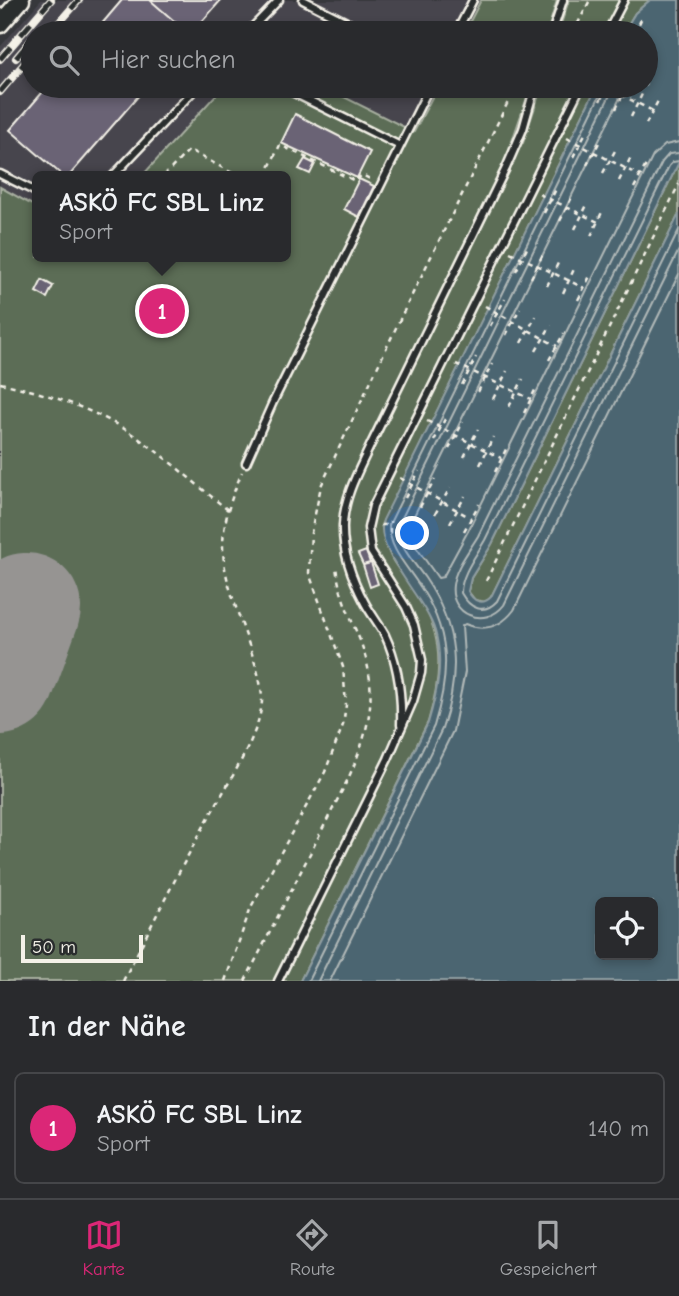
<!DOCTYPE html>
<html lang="de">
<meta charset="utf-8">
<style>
:root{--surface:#292a2d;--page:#353639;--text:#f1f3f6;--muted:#a5a7aa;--line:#454649;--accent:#db2777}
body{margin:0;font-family:"Comic Neue",sans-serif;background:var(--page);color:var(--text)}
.controls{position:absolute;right:21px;bottom:21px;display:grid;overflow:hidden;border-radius:10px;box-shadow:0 4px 10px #0003}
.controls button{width:63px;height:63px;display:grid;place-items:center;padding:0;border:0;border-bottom:2px solid var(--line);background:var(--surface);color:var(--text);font:35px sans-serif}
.scale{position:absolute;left:21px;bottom:18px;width:122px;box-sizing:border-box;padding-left:7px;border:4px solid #f4f1e8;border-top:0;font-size:19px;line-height:24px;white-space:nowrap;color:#f4f1e8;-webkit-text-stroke:5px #2a2d2e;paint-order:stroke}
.you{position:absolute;left:413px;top:534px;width:24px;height:24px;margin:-18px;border:5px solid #fff;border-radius:50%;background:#1a73e8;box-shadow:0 0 0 10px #1a73e833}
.badge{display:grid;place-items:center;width:46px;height:46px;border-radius:50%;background:var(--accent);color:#fff;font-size:23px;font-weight:700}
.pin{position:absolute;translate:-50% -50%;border:4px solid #fff;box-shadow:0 2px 7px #0006}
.popup{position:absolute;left:32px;top:171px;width:259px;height:91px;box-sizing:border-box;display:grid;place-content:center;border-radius:10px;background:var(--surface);filter:drop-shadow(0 2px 5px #0005);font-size:23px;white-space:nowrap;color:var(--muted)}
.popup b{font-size:26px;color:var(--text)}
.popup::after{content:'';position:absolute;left:50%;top:100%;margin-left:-14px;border:14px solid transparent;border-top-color:var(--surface)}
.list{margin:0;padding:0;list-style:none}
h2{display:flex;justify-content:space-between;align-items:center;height:91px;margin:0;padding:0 28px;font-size:30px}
h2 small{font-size:23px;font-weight:400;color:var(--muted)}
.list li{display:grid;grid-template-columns:46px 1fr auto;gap:21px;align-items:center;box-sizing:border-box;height:112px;margin:0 14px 14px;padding:0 14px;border:2px solid var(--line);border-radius:10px}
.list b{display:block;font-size:26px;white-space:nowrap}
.list p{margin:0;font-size:23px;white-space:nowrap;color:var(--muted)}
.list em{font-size:23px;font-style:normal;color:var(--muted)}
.icon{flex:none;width:38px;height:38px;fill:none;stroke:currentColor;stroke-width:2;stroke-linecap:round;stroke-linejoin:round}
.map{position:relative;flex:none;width:679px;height:981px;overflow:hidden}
.search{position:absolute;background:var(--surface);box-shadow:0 4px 10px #0003;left:21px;right:21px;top:21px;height:77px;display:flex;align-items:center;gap:18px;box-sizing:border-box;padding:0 24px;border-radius:38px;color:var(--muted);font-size:26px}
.sheet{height:217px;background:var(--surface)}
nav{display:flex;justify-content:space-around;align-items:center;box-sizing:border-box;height:98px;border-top:2px solid var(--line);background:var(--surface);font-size:19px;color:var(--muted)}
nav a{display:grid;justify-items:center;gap:4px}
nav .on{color:var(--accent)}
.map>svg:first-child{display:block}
.built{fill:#46454d}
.green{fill:#5b6d57;stroke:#a8afa0;stroke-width:2}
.water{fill:#4c6571;stroke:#8f9da1;stroke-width:2;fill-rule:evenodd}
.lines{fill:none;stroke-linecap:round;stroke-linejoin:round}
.shore{stroke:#b1b9b8;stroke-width:2}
.runway{stroke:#969492;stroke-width:110}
.building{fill:#6a6475;stroke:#f4f1e8;stroke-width:2}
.service-casing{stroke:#f4f1e8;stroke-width:11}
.tertiary-casing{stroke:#f4f1e8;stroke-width:21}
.path{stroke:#f4f1e8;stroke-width:2.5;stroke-dasharray:5 5;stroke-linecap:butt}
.service{stroke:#2a2d2e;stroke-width:6}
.tertiary{stroke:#2a2d2e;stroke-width:16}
.rail-casing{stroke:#f4f1e8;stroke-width:8}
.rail{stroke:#2a2d2e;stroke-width:5;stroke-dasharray:16;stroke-linecap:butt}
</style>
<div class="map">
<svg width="679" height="981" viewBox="0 0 679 981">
<rect width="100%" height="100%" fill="#37383c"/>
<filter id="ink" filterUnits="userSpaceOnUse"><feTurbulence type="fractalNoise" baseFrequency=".0143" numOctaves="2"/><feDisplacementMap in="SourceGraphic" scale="14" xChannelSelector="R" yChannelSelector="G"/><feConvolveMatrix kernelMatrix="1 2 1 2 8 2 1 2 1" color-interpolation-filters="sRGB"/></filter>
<g filter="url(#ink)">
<path class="built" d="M41,0H480L464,33H33V86H224L142,176H38V208L0,187V47Z
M322,86H438L415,132Z"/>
<path class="green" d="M481,0H557L547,33H464Z
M569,0H650L635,13L623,33H558Z
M224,86H322L414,132L438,86H531L510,147L523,143L542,86H597L381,525C385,536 387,551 393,561C403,577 415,590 424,606C445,645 440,682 428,722L300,981H0V187L38,208V257H286V176H142Z
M679,162V214L491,597L486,602L475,600L468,591L471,578L492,544Z"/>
<path class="water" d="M650,0H679V162L492,544L471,578L468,591C473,601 482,606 491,597L679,214V981H300L428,723C437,693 444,662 435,631C425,598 374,551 383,520L597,86H646V33H623L635,13ZM600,902H653V955H600Z"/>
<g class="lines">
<path class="shore" d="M622,86L619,100L408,528L414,544L438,578L443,577L468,531L653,156L665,145L679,142
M679,153L669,154L662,162L478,536C469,551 455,568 453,585C449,615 485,629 504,605L679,250
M679,161L673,162L669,166L485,540C476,556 461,574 461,593C470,609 484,615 497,601L679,230
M308,981L434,726C451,671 451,630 417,582C405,564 389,548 389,525L602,91L603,86
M318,981L442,729C461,673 459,628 425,578C414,562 398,547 398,526L610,95L612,86
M330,981L453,731L465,672L462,626L465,624C485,632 501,627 514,610L679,274"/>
<path class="runway" d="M0,680L26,608"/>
</g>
<path class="building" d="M122,0H150L188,33H94Z
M150,0H221L192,33H188Z
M48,86H147L69,176H63L10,130Z
M295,114L370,152L357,178L281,143Z
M305,159L315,164L310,174L299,169Z
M359,179L374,186L359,217L344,209Z
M42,280L53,286L47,298L36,292Z
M366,551L370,563L363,565L358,554Z
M371,563L378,584L370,587L363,565Z"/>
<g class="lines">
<g class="service-casing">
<path id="service" d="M303,0L368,33
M247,33L279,0
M456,33L473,0
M552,33L563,0
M607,33L624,0
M282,87L400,146
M0,174L38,193
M113,176L198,86
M246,463L273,402L430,86
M401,725C402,694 398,663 385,635C379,624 371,614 365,603C352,579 342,552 343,525C344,496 359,470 371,444L506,168L523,129L535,86
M278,981L388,759L413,701L421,673L422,660L414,625L406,607L371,552L368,528L373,506L581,86"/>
</g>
<g class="tertiary-casing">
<path id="tertiary" d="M0,24L21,0"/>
</g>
<path class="path" d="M627,27L636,31
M573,33L590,0
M635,33L643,15
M603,86L653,111
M600,101L608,86
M616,109L627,86
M631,117L644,90
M646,124L659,99
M567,138L640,176
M573,157L586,132
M587,165L601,139
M603,173L617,147
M164,176L189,150L238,176
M265,176L280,145L355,181L362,175L370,179
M619,181L632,155
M634,188L647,163
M539,194L598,222
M544,213L557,187
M560,221L573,195
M575,229L588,203
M591,236L603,210
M510,252L584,288
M516,271L529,244
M531,278L544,252
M547,286L560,259
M563,293L575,267
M578,300L591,274
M485,306L557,346
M490,326L505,299
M506,335L520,308
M521,343L536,316
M536,351L551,325
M549,360L564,333
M456,364L531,399
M0,383C43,392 88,407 126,430C162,453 194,483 228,510
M462,385L476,357
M478,392L492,364
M493,399L507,371
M509,407L523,379
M524,413L537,386
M427,421L501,458
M434,441L447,415
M449,449L463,422
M464,457L478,429
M480,465L493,437
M495,472L508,445
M400,478L471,518
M405,498L419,471
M420,507L435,479
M435,514L450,488
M450,523L465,496
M381,525H390
M464,531L479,504
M390,533V521
M486,581L679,184
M123,981C151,926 179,871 209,817C226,786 260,736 262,701C262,682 255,663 249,645C224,571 209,549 242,472
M225,981L251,907L325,772L343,725L346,705L343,667L309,573L311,533L321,486L403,313L516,86
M245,981L348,779C370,730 380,690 359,638C349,614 338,591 336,565"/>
<use href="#service" class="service"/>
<use href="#tertiary" class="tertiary"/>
<g class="rail-casing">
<path id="rail" d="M50,33L79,0
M16,58L33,38
M0,59L51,0
M0,92L33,53"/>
</g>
<use href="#rail" class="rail"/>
</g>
</g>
</svg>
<div class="controls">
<button><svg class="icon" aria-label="locate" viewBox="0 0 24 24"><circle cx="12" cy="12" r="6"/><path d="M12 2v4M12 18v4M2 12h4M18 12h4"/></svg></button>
</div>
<div class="scale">50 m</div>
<div class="you"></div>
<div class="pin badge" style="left:162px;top:311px">1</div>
<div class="popup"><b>ASKÖ FC SBL Linz</b>Sport</div>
<div class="search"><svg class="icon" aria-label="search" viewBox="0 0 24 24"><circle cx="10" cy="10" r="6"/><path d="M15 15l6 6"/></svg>Hier suchen</div>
</div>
<section class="sheet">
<h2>In der Nähe<small></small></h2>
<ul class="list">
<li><span class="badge">1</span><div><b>ASKÖ FC SBL Linz</b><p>Sport</p></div><em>140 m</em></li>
</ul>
</section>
<nav>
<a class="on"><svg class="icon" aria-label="map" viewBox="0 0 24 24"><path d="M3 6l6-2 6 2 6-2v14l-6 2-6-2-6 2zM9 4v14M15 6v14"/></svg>Karte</a>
<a><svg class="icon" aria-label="directions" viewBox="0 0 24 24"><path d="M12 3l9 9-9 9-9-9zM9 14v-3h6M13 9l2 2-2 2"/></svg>Route</a>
<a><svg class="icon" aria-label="saved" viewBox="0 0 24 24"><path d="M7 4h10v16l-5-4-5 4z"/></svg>Gespeichert</a>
</nav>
